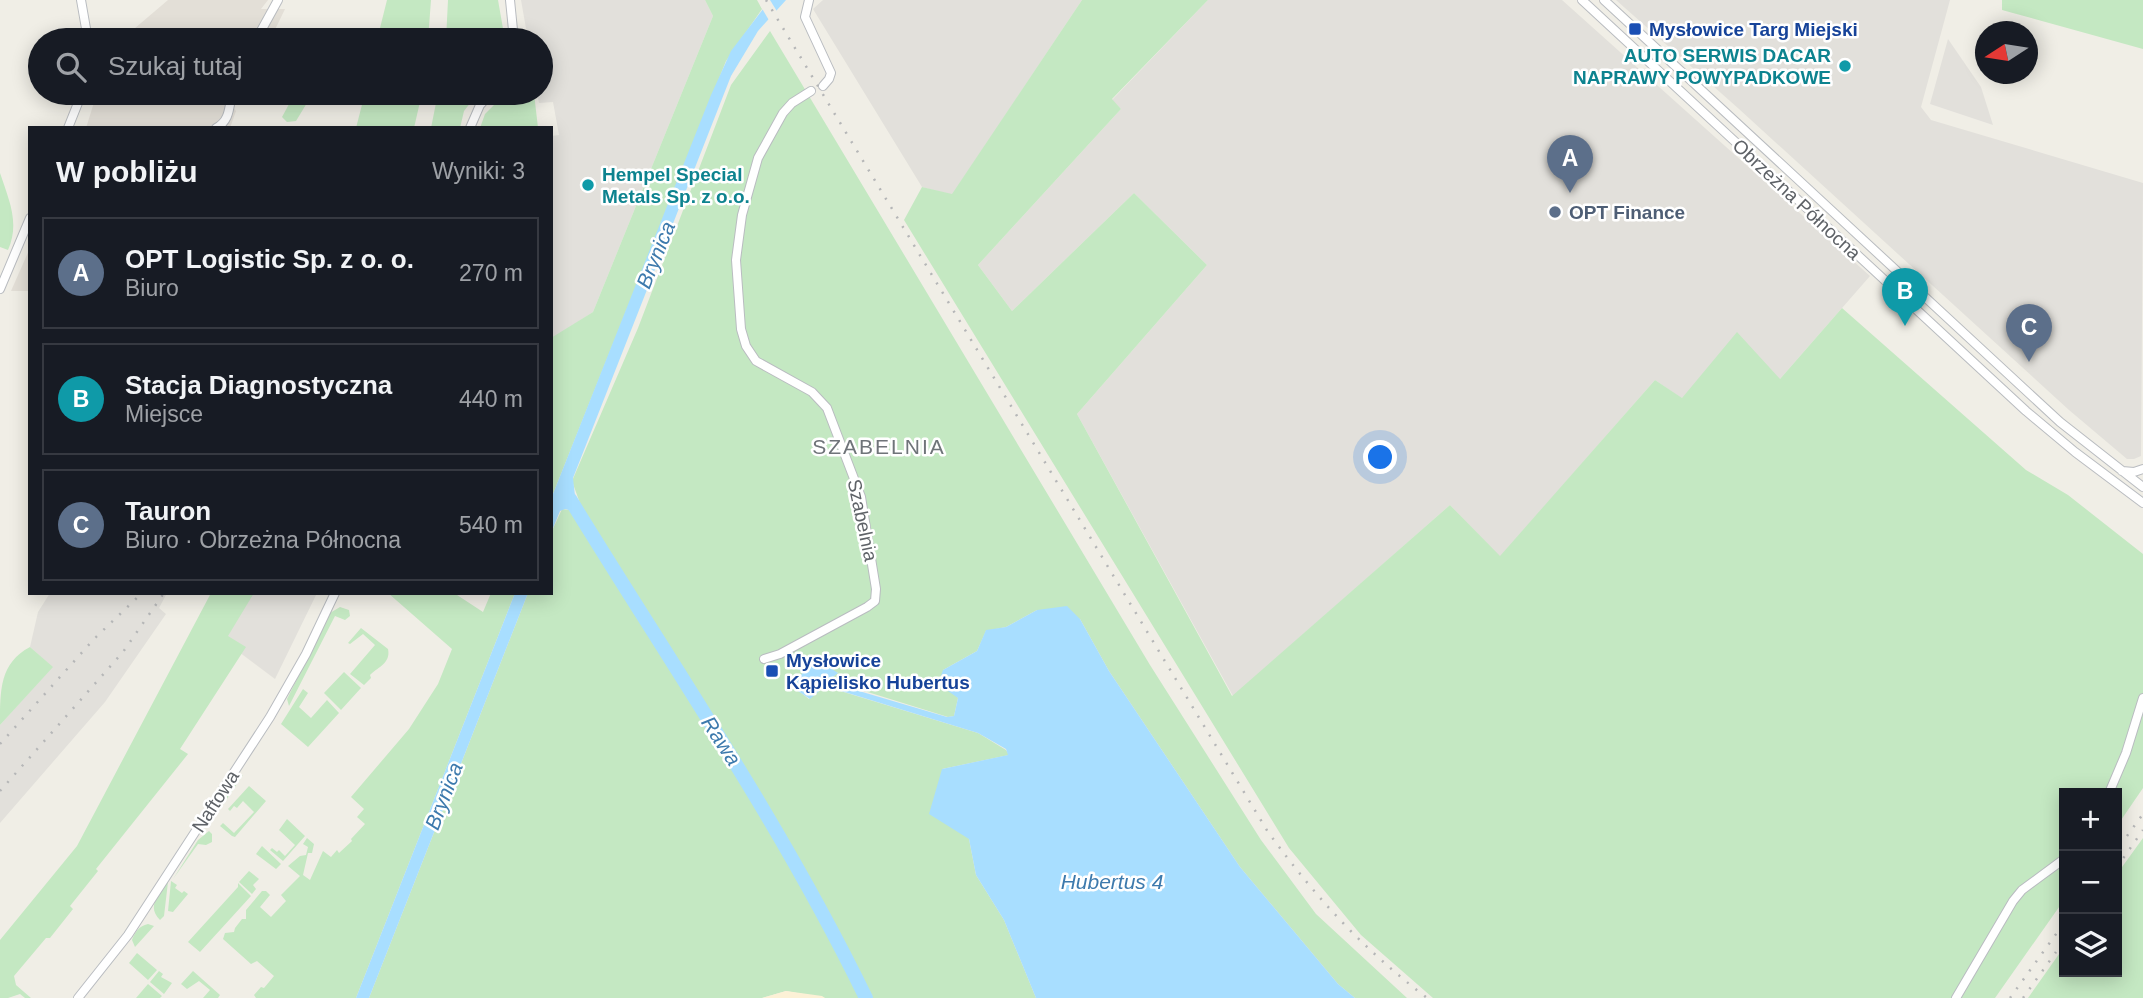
<!DOCTYPE html>
<html lang="pl">
<meta charset="utf-8">
<style>
:root{--surface:#171b24;--page:#20242c;--text:#f1f3f6;--muted:#9ea1a6;--line:#363941;--accent:#8c9099}
body{margin:0;font-family:Helvetica,sans-serif;background:var(--page);color:var(--text)}
.controls{position:absolute;right:21px;bottom:21px;display:grid;overflow:hidden;border-radius:0px;box-shadow:0 4px 18px #0003}
.controls button{width:63px;height:63px;display:grid;place-items:center;padding:0;border:0;border-bottom:2px solid var(--line);background:var(--surface);color:var(--text);font:35px sans-serif}
.compass{position:absolute;left:1975px;top:21px;width:63px;height:63px;border-radius:50%;background:var(--surface);box-shadow:0 4px 18px #0003;rotate:258deg}
.you{position:absolute;left:1381px;top:458px;width:24px;height:24px;margin:-18px;border:5px solid #fff;border-radius:50%;background:#1a73e8;box-shadow:0 0 0 10px #1a73e833}
.badge{display:grid;place-items:center;width:46px;height:46px;border-radius:50%;background:var(--accent);color:#fff;font-size:23px;font-weight:700}
.pin{position:absolute;translate:-50% -58px;filter:drop-shadow(0 2px 4px #0008)}
.pin::after{content:'';position:absolute;top:37px;width:24px;height:21px;background:inherit;clip-path:polygon(0 0,100% 0,50% 100%)}
.list{margin:0;padding:0;list-style:none}
h2{display:flex;justify-content:space-between;align-items:center;height:91px;margin:0;padding:0 28px;font-size:30px}
h2 small{font-size:23px;font-weight:400;color:var(--muted)}
.list li{display:grid;grid-template-columns:46px 1fr auto;gap:21px;align-items:center;box-sizing:border-box;height:112px;margin:0 14px 14px;padding:0 14px;border:2px solid var(--line);border-radius:0px}
.list b{display:block;font-size:26px;white-space:nowrap}
.list p{margin:0;font-size:23px;white-space:nowrap;color:var(--muted)}
.list em{font-size:23px;font-style:normal;color:var(--muted)}
.icon{flex:none;width:38px;height:38px;fill:none;stroke:currentColor;stroke-width:2;stroke-linecap:round;stroke-linejoin:round}
.map{position:relative;flex:none;width:2143px;height:998px;overflow:hidden}
.search{position:absolute;background:var(--surface);box-shadow:0 4px 18px #0003;left:28px;top:28px;width:525px;height:77px;display:flex;align-items:center;gap:18px;box-sizing:border-box;padding:0 24px;border-radius:38px;color:var(--muted);font-size:26px}
.panel{position:absolute;background:var(--surface);box-shadow:0 4px 18px #0003;left:28px;top:126px;width:525px;height:469px;border-radius:0px}
.map>svg:first-child{display:block}
.industrial{fill:#e2e0db}
.education{fill:#e3dfd7}
.green{fill:#c4e8c2}
.sand{fill:#fcf1d6}
.water{fill:#a8deff}
.pier{fill:#f0eee6}
.lines{fill:none;stroke-linecap:round;stroke-linejoin:round}
.stream{stroke:#a8deff;stroke-width:2.5}
.river{stroke:#a8deff;stroke-width:14}
.minor-casing{stroke:#b9bcc0;stroke-width:10}
.minor{stroke:#fff;stroke-width:8}
.rail{stroke:#b5b6b7;stroke-width:2.5;stroke-dasharray:2 9;stroke-linecap:butt}
.transit-dot{fill:#1a4fb4;stroke:#fff;stroke-width:2.5}
.culture-dot{fill:#0f9aa8;stroke:#fff;stroke-width:2.5}
.service-dot{fill:#5c6f8a;stroke:#fff;stroke-width:2.5}
.labels{text-anchor:middle;stroke-width:5;stroke-linejoin:round;paint-order:stroke}
.transit-label{font-size:19px;font-weight:bold;fill:#164399;stroke:#fff;text-anchor:start}
.culture-label{font-size:19px;font-weight:bold;fill:#0d838f;stroke:#fff;text-anchor:end}
.street-label{font-size:19px;fill:#5e6267;stroke:#fff}
.service-label{font-size:19px;font-weight:bold;fill:#4e5e75;stroke:#fff;text-anchor:start}
.water-label{font-size:21px;font-style:italic;fill:#3d7aad;stroke:#fff}
.neighbourhood-label{font-size:21px;letter-spacing:2px;fill:#6f7479;stroke:#fff}
</style>
<div class="map">
<svg width="2143" height="998" viewBox="0 0 2143 998">
<rect width="100%" height="100%" fill="#f0eee6"/>
<path class="industrial" d="M521,0H705L713,16L593,312L553,338L551,136L559,135L553,102L539,103L537,93H541V40H528Z
M823,0H1082L952,195L922,187L813,9Z
M1208,0H1562L1870,276L1780,379L1681,398L1655,380L1500,557L1450,505L1233,696L1077,414L1207,265L1134,193L1012,311L978,265L1121,109L1112,100Z
M1616,0H1950L1921,107L1931,120L2143,183L2141,456L2134,459H2127L2069,410L1739,109Z
M1948,39L1981,87L1993,125L1930,104Z
M50,593H167L159,608L166,614L105,702L0,823V725L52,667L30,647L38,612Z
M248,593H317L275,679L223,640Z"/>
<path class="education" d="M168,0H268L261,9H285L270,40H121Z
M97,93H238L233,107L236,111L230,128H86Z
M30,248V291H11Z"/>
<path class="green" d="M387,0H431L428,40H377Z
M448,0H498L505,40H446Z
M705,0H757L762,9L726,61L551,499V338L593,312L713,16Z
M1082,0H1208L1112,99L1121,109L978,265L1012,311L1134,193L1207,265L1077,414L1232,696L1450,505L1500,556L1655,380L1682,398L1737,332L1780,379L1842,308L2026,470L2068,495L2143,554V788L2117,826V793H2064V900L1995,998H1433L1361,935L1289,848L904,220L922,187L952,194Z
M2002,0H2143V49L2002,10Z
M770,31L1150,665L1261,840L1316,914L1407,998H1355L1338,984L1240,867L1109,671L1080,619L1037,610L1006,627L986,631L977,651L943,670L958,698L954,716L948,717L829,680L838,672L792,686L809,699L824,686L978,733L1006,750L1009,755L942,769L969,839L976,875L1004,920L1036,998H869L824,907L689,681L586,520L572,481L638,328L731,85Z
M295,93H313L296,121L287,122L282,117Z
M365,93H422L414,128H356Z
M438,93H478L464,111L460,128H431Z
M506,93H534L538,128H480L485,114Z
M0,173C9,200 20,223 8,250L0,247Z
M562,509L569,510L582,523C682,677 787,831 865,998H825L786,991L762,998H369L528,593H551V533Z
M211,593H254L228,636L246,647L180,749L188,754L96,869L98,871L70,906L73,909L50,938H46L14,976L16,985L31,998H25L20,994L8,998H0V940L77,846Z
M388,593H454L483,612L491,593H515L356,998H256L254,995L261,987L264,988L274,976L257,961L251,964L223,939L225,933L234,932L235,928L242,919H246V910L262,891H266L270,895L260,907L271,917L286,901L281,895L300,876L288,866L300,856L306,855L308,847L303,844L307,838L314,844L312,853H308L303,875L310,880L323,851L331,857L337,850L339,853L352,841L351,839L365,824L357,817L364,809L351,797L409,729L438,684L452,649Z
M340,607L349,610L350,616L345,620L335,616L289,706L287,699L330,613Z
M361,628L388,649C391,663 378,667 370,675L371,678L364,685L350,674L375,645L363,634L350,644L348,643Z
M30,647L53,667L0,725C0,689 0,663 30,647Z
M344,672L361,688L341,710L324,693Z
M303,689L308,693L299,707L311,718L327,700L339,713L308,747L281,724Z
M243,775L212,821C210,810 232,780 243,775Z
M249,786L266,801L235,837L232,836L220,826L223,823L234,833L254,812L243,801L237,808L234,806L230,811L228,809Z
M287,819L305,836L283,861L270,850L272,848L277,852L279,850L285,856L295,845L279,830Z
M209,831L212,834V842L206,845L198,844L173,879L198,840Z
M2143,838V998H2028L2064,947V972H2117V874Z
M262,846L281,864L276,869L256,854Z
M249,871L259,879L253,885L256,889L252,894L239,882Z
M171,881L177,885L175,888L182,893L184,891L188,894L173,912L168,911Z
M168,882L164,916L160,920C146,906 159,895 168,882Z
M238,883L251,896L200,952L188,942L238,887Z
M148,924L154,926L135,947L132,940C135,932 139,926 148,924Z
M137,953L157,970L148,980L129,963Z
M159,971L163,974L161,977L172,983L164,994L150,982Z
M193,971L220,995L218,998H203L210,990L199,981L187,989L181,984Z
M148,984L162,996L160,998H136Z"/>
<path class="sand" d="M786,991L822,996L825,998H762Z"/>
<path class="water" d="M770,0H786L758,31L731,76L573,478L575,496H567L569,510L565,509L560,511L551,533V499L711,95L731,51Z
M515,593H528L369,998H356Z
M1067,606L1080,619L1109,671L1240,867L1338,984L1355,998H1036L1004,920L976,875L969,839L929,814L942,769L1008,755L1006,749L978,733L825,686L810,699L792,687L804,671L819,661L838,673L829,680L832,683L947,717L954,716L958,698L938,684L943,670L977,651L986,630L1006,627L1037,610Z"/>
<path class="pier" d="M765,0H770L778,13L770,22L760,5Z"/>
<g class="lines">
<path class="stream" d="M788,663L804,671
M681,673L684,670"/>
<path class="river" d="M562,492L570,499C671,664 781,823 866,998"/>
<g class="minor-casing">
<path id="minor" d="M81,0L88,40
M510,0L514,40
M809,0L805,17L831,73L829,79L823,86
M1582,0L2026,411L2075,452L2143,503
M1604,0L2060,422L2143,487
M256,40L278,0
M68,128L82,93
M216,128C230,121 229,107 232,93
M470,128L480,105L491,93
M0,289L30,218
M2122,471L2134,472L2143,469
M764,659L780,654L867,607L875,601L876,589L861,497L827,408L812,392L756,361L746,346L741,329L736,260L742,215L758,158L783,113L792,103L811,91
M2109,793L2126,753L2143,698
M78,998L128,935L270,717L306,654L335,593
M1956,998L2013,901L2022,890L2064,859"/>
</g>
<use href="#minor" class="minor"/>
<path class="rail" d="M766,0L1268,832C1317,899 1361,947 1427,998
M0,744L94,639L142,593
M0,791L123,652L164,593
M2127,836L2143,814
M2117,867L2143,830
M2010,998L2064,923
M2023,998L2056,952"/>
</g>
<g class="transit-dot">
<rect x="1628" y="22" width="14" height="14" rx="3.5"/>
<rect x="765" y="664" width="14" height="14" rx="3.5"/>
</g>
<g class="culture-dot">
<circle cx="1845" cy="66" r="7"/>
<circle cx="588" cy="185" r="7"/>
</g>
<circle class="service-dot" cx="1555" cy="212" r="7"/>
<g class="labels">
<g class="transit-label">
<text x="1649" y="36">Mysłowice Targ Miejski</text>
<text x="786" y="667">Mysłowice<tspan x="786" dy="22">Kąpielisko Hubertus</tspan></text>
</g>
<g class="culture-label">
<text x="1831" y="62">AUTO SERWIS DACAR<tspan x="1831" dy="22">NAPRAWY POWYPADKOWE</tspan></text>
<text x="602" y="181" text-anchor="start">Hempel Special<tspan x="602" dy="22">Metals Sp. z o.o.</tspan></text>
</g>
<g class="street-label">
<text transform="translate(1797 199) rotate(43)" y="7">Obrzeżna Północna</text>
<text transform="translate(863 520) rotate(78)" y="7">Szabelnia</text>
<text transform="translate(215 801) rotate(-57)" y="7">Naftowa</text>
</g>
<g class="service-label">
<text x="1569" y="219">OPT Finance</text>
</g>
<g class="water-label">
<text transform="translate(656 255) rotate(-68)" y="7">Brynica</text>
<text transform="translate(721 741) rotate(57)" y="7">Rawa</text>
<text transform="translate(444 796) rotate(-69)" y="7">Brynica</text>
<text x="1112" y="889">Hubertus 4</text>
</g>
<g class="neighbourhood-label">
<text x="879" y="454">SZABELNIA</text>
</g>
</g>
</svg>
<div class="controls">
<button>+</button>
<button>−</button>
<button><svg class="icon" aria-label="layers" viewBox="0 0 24 24"><path d="M12 4l9 5-9 5-9-5zM3 14l9 5 9-5"/></svg></button>
</div>
<svg class="compass" viewBox="-18 -18 36 36"><path d="M0-13l5 13h-10z" fill="#e53935"/><path d="M0 13l5-13h-10z" fill="#9ea1a6"/></svg>
<div class="you"></div>
<div class="pin badge" style="left:1570px;top:193px;background:#5c6f8a">A</div>
<div class="pin badge" style="left:1905px;top:326px;background:#0f9aa8">B</div>
<div class="pin badge" style="left:2029px;top:362px;background:#5c6f8a">C</div>
<div class="search"><svg class="icon" aria-label="search" viewBox="0 0 24 24"><circle cx="10" cy="10" r="6"/><path d="M15 15l6 6"/></svg>Szukaj tutaj</div>
<section class="panel">
<h2>W pobliżu<small>Wyniki: 3</small></h2>
<ul class="list">
<li><span class="badge" style="background:#5c6f8a">A</span><div><b>OPT Logistic Sp. z o. o.</b><p>Biuro</p></div><em>270 m</em></li>
<li><span class="badge" style="background:#0f9aa8">B</span><div><b>Stacja Diagnostyczna</b><p>Miejsce</p></div><em>440 m</em></li>
<li><span class="badge" style="background:#5c6f8a">C</span><div><b>Tauron</b><p>Biuro · Obrzeżna Północna</p></div><em>540 m</em></li>
</ul>
</section>
</div>
